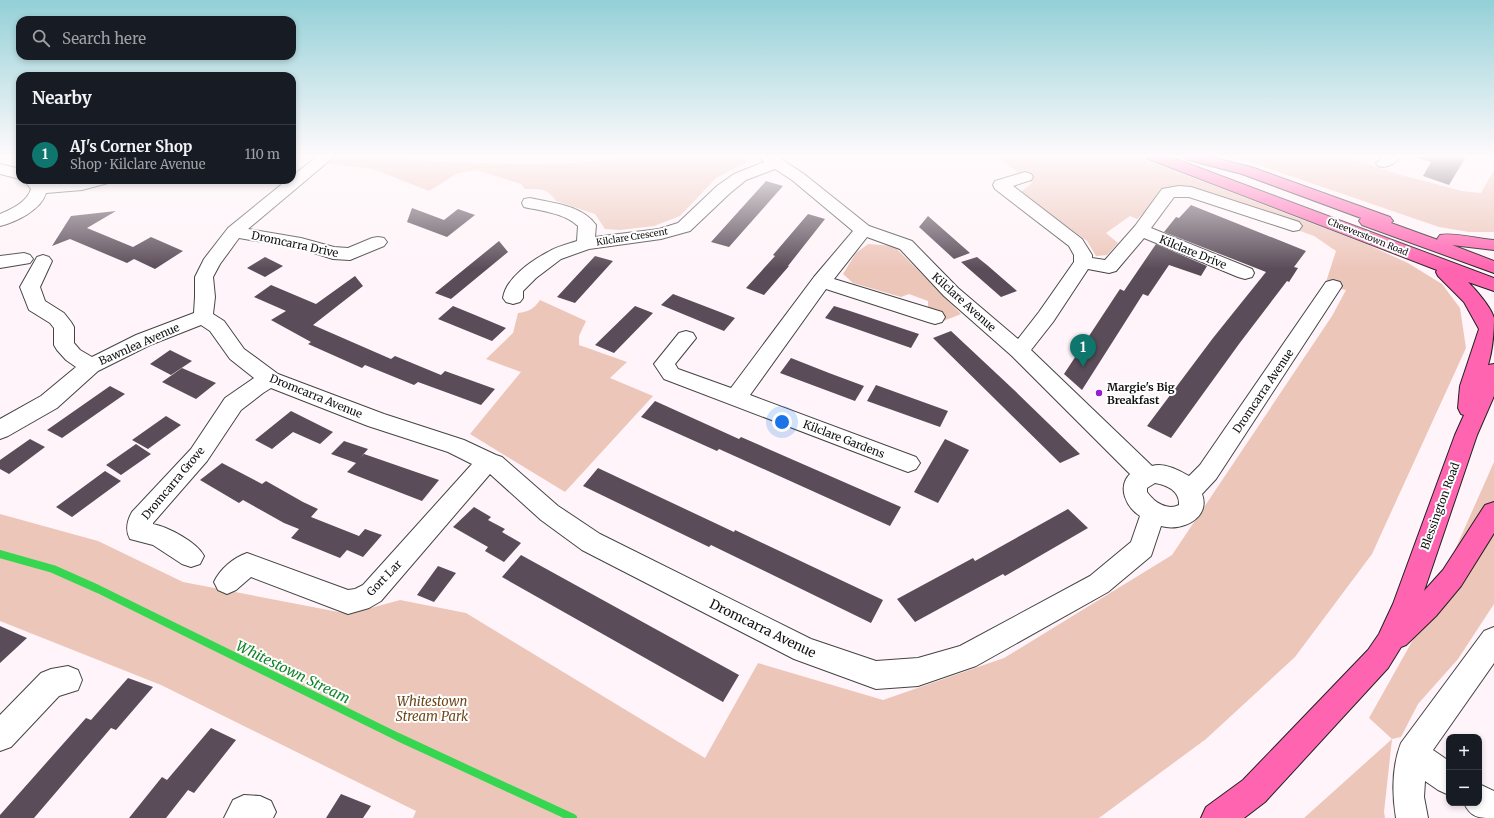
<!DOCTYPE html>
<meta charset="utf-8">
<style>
:root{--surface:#171b24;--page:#20242c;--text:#f1f3f6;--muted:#9ea1a6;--line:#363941;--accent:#0f766e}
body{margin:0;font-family:Merriweather,serif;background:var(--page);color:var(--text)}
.controls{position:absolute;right:12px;bottom:12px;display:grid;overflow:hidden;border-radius:8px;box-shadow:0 2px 6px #0003}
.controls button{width:36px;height:36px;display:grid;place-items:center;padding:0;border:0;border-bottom:1px solid var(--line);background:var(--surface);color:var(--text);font:20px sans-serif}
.you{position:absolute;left:782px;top:422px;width:14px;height:14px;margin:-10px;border:3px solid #fff;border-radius:50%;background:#1a73e8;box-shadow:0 0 0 6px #1a73e833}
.badge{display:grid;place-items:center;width:26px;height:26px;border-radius:50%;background:var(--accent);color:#fff;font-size:13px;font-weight:700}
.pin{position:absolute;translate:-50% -33px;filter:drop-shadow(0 1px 2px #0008)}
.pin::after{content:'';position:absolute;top:21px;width:14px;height:12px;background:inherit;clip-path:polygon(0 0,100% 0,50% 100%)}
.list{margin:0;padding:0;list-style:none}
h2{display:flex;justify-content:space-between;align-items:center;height:52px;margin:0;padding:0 16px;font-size:17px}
h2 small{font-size:13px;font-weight:400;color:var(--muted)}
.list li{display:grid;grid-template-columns:26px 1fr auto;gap:12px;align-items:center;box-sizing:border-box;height:60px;padding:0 16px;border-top:1px solid var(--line)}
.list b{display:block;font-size:15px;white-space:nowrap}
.list p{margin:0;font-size:13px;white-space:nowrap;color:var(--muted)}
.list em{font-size:13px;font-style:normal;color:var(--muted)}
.icon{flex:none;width:22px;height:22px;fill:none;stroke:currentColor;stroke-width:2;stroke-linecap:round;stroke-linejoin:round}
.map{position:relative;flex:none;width:1494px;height:818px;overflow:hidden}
.search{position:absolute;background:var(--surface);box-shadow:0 2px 6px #0003;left:16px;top:16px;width:280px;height:44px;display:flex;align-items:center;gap:10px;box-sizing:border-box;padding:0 14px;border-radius:12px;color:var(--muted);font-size:15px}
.panel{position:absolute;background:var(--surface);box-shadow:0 2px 6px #0003;left:16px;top:72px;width:280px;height:112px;border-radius:12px}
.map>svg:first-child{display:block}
.green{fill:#edc6ba}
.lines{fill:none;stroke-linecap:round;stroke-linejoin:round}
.stream{stroke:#37d650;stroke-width:8}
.building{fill:#5a4c58}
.minor-casing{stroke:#444;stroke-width:2}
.major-casing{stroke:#222;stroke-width:2}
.minor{fill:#fff;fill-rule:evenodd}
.major{fill:#ff64b0;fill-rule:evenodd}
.poi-dot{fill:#981ecb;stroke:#fff;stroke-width:1.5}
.labels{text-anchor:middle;stroke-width:4;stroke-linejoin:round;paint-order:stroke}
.far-street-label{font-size:9px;fill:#111;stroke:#fff}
.street-label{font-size:11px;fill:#111;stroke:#fff}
.poi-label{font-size:11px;font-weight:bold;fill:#111;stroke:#fff;text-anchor:start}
.near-street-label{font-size:13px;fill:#111;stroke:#fff}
.near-park-label{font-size:13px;font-style:italic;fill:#6e481b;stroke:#fff}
.near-water-label{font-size:14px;font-style:italic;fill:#108527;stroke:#fff}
</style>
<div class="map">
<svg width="1494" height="818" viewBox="0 0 1494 818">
<rect width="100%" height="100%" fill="#fff4f9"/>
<path class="green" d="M292,155H370L442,162L525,164L578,163L645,155H744L748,158L746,163L716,178L680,216L654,226L620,230L605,229L595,214L556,201C548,188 539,189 525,189L521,184L476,170L458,173L429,191L373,169L331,164Z
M995,155H1133L1366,244L1408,263L1442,284L1460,308L1466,348L1372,554L1295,657L1206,739L1099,818H413L416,811L161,685L0,621V514L98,541L183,582L349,614L400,600L466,613L705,758L758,663L883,700L1004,658L1172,555L1332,316L1346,290L1325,285L1336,251L1314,236L1175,186L1137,219L1130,216L1106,233L1118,243L1107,255L1096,256L1087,241L1021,192L1032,183Z
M1229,155H1339L1398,174L1462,191L1481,193L1494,170V232H1469L1439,227Z
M868,244L894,246L961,314L936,324L939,316L928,308V301L909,294L901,297L853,283L843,274L856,253Z
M540,300L586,321L579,336V345L627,362L610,378L653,396L565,492L470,434L521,372L486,359L513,333L518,313C528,312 534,309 540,300Z
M1494,462V604L1458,659L1418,704L1401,737L1392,739L1384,812L1385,818H1304L1392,739L1369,718L1423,622Z"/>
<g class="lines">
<path class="stream" d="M0,554L53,569L98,589L398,737L573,818"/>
</g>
<path class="building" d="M1418,155H1467L1449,185L1423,176L1431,162L1417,158Z
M766,181L783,186L729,247L711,242Z
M1191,205L1306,251L1294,267L1298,268L1289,282L1287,281L1239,344L1171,438L1147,426L1213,338L1266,272L1164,232L1176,217L1179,218Z
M412,208L444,220L458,209L475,215L447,237L407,222Z
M116,211L87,228L133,247L151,237L183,251L155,269L134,259L127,263L70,239L52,246L71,216Z
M808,214L825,219L788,266H789L764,295L746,288L775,256L773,255Z
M928,216L970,253L954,259L919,227Z
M499,241L508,252L451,299L435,293Z
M1156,244L1207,266L1201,276L1169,265L1148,296L1143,294L1082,390L1064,374L1116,295L1120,289L1124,291Z
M595,256L613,261L575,303L557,297Z
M265,257L283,266L265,277L247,268Z
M977,257L987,265L1017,291L1001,297L961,262Z
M355,276L363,286L313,325L391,359L395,356L441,375L445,371L495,389L481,405L418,382L414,385L365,365L362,368L308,344L311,342L271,320L286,311L254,297L271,285L316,304Z
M673,294L720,312L735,318L724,331L661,305Z
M453,306L475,315L506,328L492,341L438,319Z
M635,306L653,313L614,353L595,345Z
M834,306L847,310L919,334L911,348L825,318Z
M951,331L1013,389L1080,454L1060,463L933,338Z
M170,350L192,361L171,375L150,364Z
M791,358L829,373L864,386L855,401L780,373Z
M182,368L216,383L196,399L162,382Z
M876,385L948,411L940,427L867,401Z
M110,386L125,394L62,438L47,430Z
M655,401L739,439L741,437L901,507L890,526L719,449L717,451L641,417Z
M291,411L333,432L320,444L293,432L272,449L255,440Z
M166,416L181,425L148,449L132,440Z
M30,439L45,447L9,474L0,469V460Z
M945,439L969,450L938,503L914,492Z
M344,441L368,449L361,457L364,454L439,480L422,501L347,472L356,463L331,454Z
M136,444L151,454L121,475L106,465Z
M222,463L262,484L266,481L303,502L318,509L311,517L359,536L365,529L382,535L363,557L347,550L340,558L291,538L299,529L284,523L243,500L239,503L200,480Z
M598,468L734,532L735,530L883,600L871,623L711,545L709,547L583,486Z
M105,471L121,481L72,517L56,507Z
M474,507L491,517L488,520L505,529L502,532L521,543L504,562L485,551L488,547L453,527Z
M1068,509L1088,528L1005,576L1003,574L915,622L897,599L973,558L975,561Z
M521,555L739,675L723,702L502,577Z
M438,566L456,573L434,602L417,595Z
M0,626L27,638L0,663Z
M128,678L153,687L116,730L111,728L34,818H0V815L86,718L91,720Z
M211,728L236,740L194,793L188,790L166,818H129L162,777L167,780Z
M341,794L371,806L363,818H326Z"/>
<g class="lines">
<g class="minor-casing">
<path id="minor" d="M319,155H336L248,229L301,238L334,247L348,248L372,238L378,237L384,238L387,242L384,246L350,260L333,259L298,248L239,238L220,264L213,277L215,297L213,314L224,321L244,349L278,374L384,414L464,440L496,455L502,457L558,506L600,534L811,639L876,661L918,658L960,646L1090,576L1131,542L1140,516C1126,507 1117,487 1130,474L1012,356L944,296L900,249L867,237L834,279L942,312L945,317L942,322L935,324L928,322L826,289L750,395L916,457L920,463L916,469L908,472L900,469L664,379L654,364L679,333L686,331L693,333L696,338L675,364L678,369L731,388L814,277L853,231L792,180L775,169L746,180L729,194L690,231L661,239L589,249L561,259L536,278L523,291V298L520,302L513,304L506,302L503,298C506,278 531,261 548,252C556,247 568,244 577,241L578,226C564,213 542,211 524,207L522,203L524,199L530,198C552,203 582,205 596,225L595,237L659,229L678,223L717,186L734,174L764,162L757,155H775L804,174L869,226L912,241L958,288L1018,339L1039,312L1074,262V255L1069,246L995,189L993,185L995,181L1025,172L1031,174L1033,177L1031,180L1013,186L1082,239L1092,255V258L1105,260L1135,226L1162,189L1179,186L1191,187L1299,222L1302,226L1299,230L1293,231L1189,197H1174L1151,228L1252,269L1254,273L1252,277L1245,279L1238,277L1144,238L1116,271L1109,273L1088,269L1053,322L1031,350L1152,466C1163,462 1179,470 1189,476L1200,465L1326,282L1333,280L1340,282L1342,286L1216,479L1202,494C1211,518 1182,532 1161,526L1151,556L1108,592L976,666L918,686L876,689L794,659L582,550L541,520L490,474L381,601L369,608L348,614L251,577L236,590L227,594L218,590L214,582C220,569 233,558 247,553L348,590L355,589L363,585L472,464L448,452L368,426L271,388L263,393L241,410L207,461L153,523V524C168,527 197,542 204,556L200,564L191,567L182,564L153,545L130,539C125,530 127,521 132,512L191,449L225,398L254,378L230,359L210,331L201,325L150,345L98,371L57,408L8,436L0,439V419L41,396L76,367L66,360L57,350L54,345V328L50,323L29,310L20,287L37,257L43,255L49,257L52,261L40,287L45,301L64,313L71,322L74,327V343L80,350L92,357L136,335L194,313L195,297V277L204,259L228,228L287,180H292V176ZM1155,483C1167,485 1180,491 1179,505C1167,511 1154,502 1147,492V488Z
M1385,155H1402C1396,163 1388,169 1378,166L1376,163Z
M0,164L20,169V179L0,174Z
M24,180H41L43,184L82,180H110L108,183L82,190L46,193C41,210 16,222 0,226V214C12,209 27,202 31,189Z
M24,253L30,255L33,259L30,263L0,268V256Z
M1494,627V663L1433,750L1449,761V795L1438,790L1425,781L1424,797L1428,818H1396C1392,794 1392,766 1401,743L1484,631Z
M68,666L78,670L82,680L78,690L59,696L11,747L0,751V715L41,673L51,669Z
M1479,784L1494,791V818C1479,818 1471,818 1464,803H1479Z
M244,795L260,796L271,801L276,812L273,818H224L233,800Z"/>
</g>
<g class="major-casing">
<path id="major" d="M1144,155H1165L1494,278V291L1468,282C1476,290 1491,307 1494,318C1494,333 1492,352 1488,365L1494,364V396L1477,435L1424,591L1443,570L1485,505L1494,502V533L1461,586L1436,616L1406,645L1401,647L1388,668L1265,802L1244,818H1201L1206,807L1243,780L1368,650L1379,634L1393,604L1455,435L1464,415L1461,414L1458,408L1460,386L1479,329L1464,302L1438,276L1436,272L1437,270L1146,158Z
M1184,155H1204L1254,168L1390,217L1393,221L1391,223L1438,240L1437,239L1440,235C1452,232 1479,239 1494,240V250L1452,245L1494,261V273L1362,225L1359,221L1361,218L1242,174L1185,159L1183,156Z"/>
</g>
<use href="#minor" class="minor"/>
<use href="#major" class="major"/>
</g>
<linearGradient id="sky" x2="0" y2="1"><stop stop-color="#93d0d7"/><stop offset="0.58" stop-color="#fffafc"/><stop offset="1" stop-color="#fffafc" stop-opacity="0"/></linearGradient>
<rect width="1494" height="269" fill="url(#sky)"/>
<circle class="poi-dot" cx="1099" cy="393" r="4"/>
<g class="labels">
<g class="far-street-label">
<text transform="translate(632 237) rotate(-9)" y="3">Kilclare Crescent</text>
<text transform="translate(1368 237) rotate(22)" y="3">Cheeverstown Road</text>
</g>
<g class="street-label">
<text transform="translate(295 244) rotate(12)" y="4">Dromcarra Drive</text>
<text transform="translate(1193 252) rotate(22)" y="4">Kilclare Drive</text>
<text transform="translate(964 302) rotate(42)" y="4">Kilclare Avenue</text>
<text transform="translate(139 344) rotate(-24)" y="4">Bawnlea Avenue</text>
<text transform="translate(1263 391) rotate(-56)" y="4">Dromcarra Avenue</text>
<text transform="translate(316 396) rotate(22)" y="4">Dromcarra Avenue</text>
<text transform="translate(844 439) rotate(21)" y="4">Kilclare Gardens</text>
<text transform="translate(173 483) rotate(-50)" y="4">Dromcarra Grove</text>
<text transform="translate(1440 506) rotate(-70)" y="4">Blessington Road</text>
<text transform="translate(384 578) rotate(-46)" y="4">Gort Lar</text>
</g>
<g class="poi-label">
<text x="1107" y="391">Margie's Big<tspan x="1107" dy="13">Breakfast</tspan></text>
</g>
<g class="near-street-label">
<text transform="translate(763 628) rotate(26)" y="5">Dromcarra Avenue</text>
</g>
<g class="near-park-label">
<text x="432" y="706">Whitestown<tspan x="432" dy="15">Stream Park</tspan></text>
</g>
<g class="near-water-label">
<text transform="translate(293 672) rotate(26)" y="5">Whitestown Stream</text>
</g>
</g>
</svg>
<div class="controls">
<button>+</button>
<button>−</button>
</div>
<div class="you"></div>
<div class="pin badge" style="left:1083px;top:367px">1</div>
<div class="search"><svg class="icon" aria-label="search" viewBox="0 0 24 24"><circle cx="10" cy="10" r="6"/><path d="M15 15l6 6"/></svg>Search here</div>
<section class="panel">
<h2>Nearby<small></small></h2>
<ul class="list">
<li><span class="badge">1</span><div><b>AJ's Corner Shop</b><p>Shop · Kilclare Avenue</p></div><em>110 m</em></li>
</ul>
</section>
</div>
